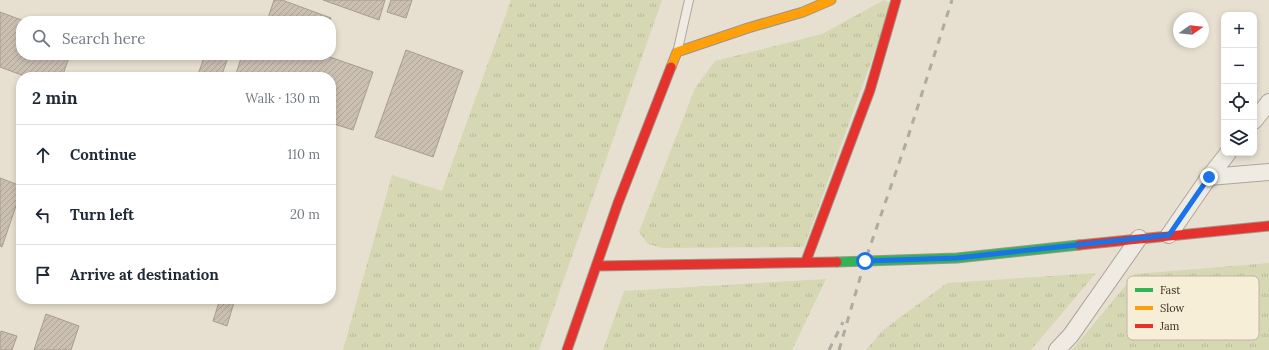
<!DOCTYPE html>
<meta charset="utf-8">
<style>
:root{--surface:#fff;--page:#f2f2f3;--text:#1f2937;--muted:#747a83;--line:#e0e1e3}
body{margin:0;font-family:Lora,serif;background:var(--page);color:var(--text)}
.controls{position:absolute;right:12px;top:12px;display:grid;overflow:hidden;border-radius:8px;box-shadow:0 2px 6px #0003}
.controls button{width:36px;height:36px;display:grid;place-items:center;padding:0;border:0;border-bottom:1px solid var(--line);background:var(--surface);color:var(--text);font:20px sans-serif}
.compass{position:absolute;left:1173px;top:12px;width:36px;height:36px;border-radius:50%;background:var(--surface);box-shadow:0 2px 6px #0003;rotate:75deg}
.stop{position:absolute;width:12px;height:12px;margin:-9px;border:3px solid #1a73e8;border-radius:50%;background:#fff}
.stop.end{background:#1a73e8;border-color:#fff;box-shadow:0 1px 4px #0008}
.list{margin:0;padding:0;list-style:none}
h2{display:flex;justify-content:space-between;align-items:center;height:52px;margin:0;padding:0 16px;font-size:17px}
h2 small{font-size:13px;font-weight:400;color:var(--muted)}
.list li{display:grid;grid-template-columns:26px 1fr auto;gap:12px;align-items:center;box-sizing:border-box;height:60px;padding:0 16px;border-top:1px solid var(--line)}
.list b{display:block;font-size:15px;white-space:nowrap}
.list em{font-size:13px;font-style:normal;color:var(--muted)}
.icon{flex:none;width:22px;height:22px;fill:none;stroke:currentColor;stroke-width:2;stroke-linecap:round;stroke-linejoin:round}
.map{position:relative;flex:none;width:1269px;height:350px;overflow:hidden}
.search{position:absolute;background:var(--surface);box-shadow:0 2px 6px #0003;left:16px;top:16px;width:320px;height:44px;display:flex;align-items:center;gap:10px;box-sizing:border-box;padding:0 14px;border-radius:16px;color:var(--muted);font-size:15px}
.panel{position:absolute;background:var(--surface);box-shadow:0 2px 6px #0003;left:16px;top:72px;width:320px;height:232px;border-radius:16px}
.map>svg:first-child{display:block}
.grass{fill:url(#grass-tufts)}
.building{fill:url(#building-hatch);stroke:#a89c90}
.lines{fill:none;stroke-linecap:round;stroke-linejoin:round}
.lane-casing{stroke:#ada599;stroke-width:10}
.street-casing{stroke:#ada599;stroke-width:18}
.fast-casing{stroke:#9c958a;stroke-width:11}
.slow-casing{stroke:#9c958a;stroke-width:11}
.jam-casing{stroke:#9c958a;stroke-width:11}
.lane{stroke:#efebe3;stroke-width:8}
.street{stroke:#efebe3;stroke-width:16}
.fast{stroke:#30b455;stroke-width:9}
.slow{stroke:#ff9f0a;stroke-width:9}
.jam{stroke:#e5322d;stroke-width:9}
.rail{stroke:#afaaa2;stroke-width:3;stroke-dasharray:7 7;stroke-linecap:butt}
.route{stroke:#1a73e8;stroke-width:5}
.key{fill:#f7eed8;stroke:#bfb4a1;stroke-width:1}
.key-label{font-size:11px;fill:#3d2e20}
</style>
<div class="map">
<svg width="1269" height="350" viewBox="0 0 1269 350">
<defs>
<pattern id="grass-tufts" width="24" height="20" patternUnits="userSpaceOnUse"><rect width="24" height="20" fill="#d6d7b3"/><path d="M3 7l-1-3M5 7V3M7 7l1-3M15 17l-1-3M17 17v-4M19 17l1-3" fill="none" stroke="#b9b99a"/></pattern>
<pattern id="building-hatch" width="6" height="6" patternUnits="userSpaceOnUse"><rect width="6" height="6" fill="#cbbfb2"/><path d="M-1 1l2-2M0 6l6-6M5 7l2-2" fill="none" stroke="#afa499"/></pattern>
</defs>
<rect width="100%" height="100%" fill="#e7e0d1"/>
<path class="grass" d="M511,0H662L539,350H343L392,175L442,191Z
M884,0L892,4L804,247L662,248L648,244L639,232L695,88L715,61L822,34Z
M1269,263V350H1072L1135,274Z
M1096,273L1031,350H866L883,330L947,283Z
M826,279L792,350H603L624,291Z"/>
<path class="building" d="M274,0H282L331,18L329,21H267Z
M323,0H385L379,20Z
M391,0H412L406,18L387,12Z
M0,12L24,21H21V55H70L62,77H27L0,67Z
M406,50L463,71L433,157L375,137Z
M205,55H229L221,77H197Z
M242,55H324L373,72L353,130L331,123V77H235Z
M0,178L21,186V191L2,247L0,246Z
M220,299H235L227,326L213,321Z
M46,314L79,326L71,350H34Z
M1,331L17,336L12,350H0V335Z"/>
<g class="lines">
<g class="lane-casing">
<path id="lane" d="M678,49L689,0"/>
</g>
<g class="street-casing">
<path id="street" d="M1254,121L1269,102
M1209,177L1269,172
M1169,235L1209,177L1228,153
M1057,350L1071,335L1139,238"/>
</g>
<g class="fast-casing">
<path id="fast" d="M837,262L957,258L1079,245"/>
</g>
<g class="slow-casing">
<path id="slow" d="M671,67L677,52L748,28L803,12L831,0"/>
</g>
<g class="jam-casing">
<path id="jam" d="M1079,245L1269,226
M806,261L870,90L896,0
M596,266L837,262
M567,350L618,203L671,67"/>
</g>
<use href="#lane" class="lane"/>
<use href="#street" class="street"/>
<use href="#fast" class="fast"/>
<use href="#slow" class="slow"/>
<use href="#jam" class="jam"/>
<path class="rail" d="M829,350L843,322
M839,350L865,261L907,140L952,0"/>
</g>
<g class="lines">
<path class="route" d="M865,261L957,258L1169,235L1209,177"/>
</g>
<rect x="1127" y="276" width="132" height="64" rx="6" class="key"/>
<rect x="1135" y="288" width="18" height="4" fill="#30b455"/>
<rect x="1135" y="306" width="18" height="4" fill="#ff9f0a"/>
<rect x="1135" y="324" width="18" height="4" fill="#e5322d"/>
<g class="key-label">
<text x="1160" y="294">Fast</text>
<text x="1160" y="312">Slow</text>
<text x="1160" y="330">Jam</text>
</g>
</svg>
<div class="controls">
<button>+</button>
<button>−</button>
<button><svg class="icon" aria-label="locate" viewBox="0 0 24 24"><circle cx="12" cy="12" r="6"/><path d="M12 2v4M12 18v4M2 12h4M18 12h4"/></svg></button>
<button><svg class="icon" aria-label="layers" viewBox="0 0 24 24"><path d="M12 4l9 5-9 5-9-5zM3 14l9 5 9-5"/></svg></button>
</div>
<svg class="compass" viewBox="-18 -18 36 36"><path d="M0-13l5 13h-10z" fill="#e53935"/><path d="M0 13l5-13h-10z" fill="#747a83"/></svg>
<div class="stop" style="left:865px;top:261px"></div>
<div class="stop end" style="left:1209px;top:177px"></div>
<div class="search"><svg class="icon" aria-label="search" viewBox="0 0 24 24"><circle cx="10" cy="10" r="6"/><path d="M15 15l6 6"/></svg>Search here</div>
<section class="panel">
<h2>2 min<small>Walk · 130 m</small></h2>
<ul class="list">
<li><svg class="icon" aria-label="ahead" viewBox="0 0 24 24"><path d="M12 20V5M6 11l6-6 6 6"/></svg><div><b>Continue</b></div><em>110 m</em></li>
<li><svg class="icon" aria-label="left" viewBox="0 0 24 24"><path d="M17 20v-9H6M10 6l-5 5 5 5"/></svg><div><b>Turn left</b></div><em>20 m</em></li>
<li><svg class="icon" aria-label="arrive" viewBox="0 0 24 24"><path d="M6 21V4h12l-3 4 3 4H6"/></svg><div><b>Arrive at destination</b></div></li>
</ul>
</section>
</div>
